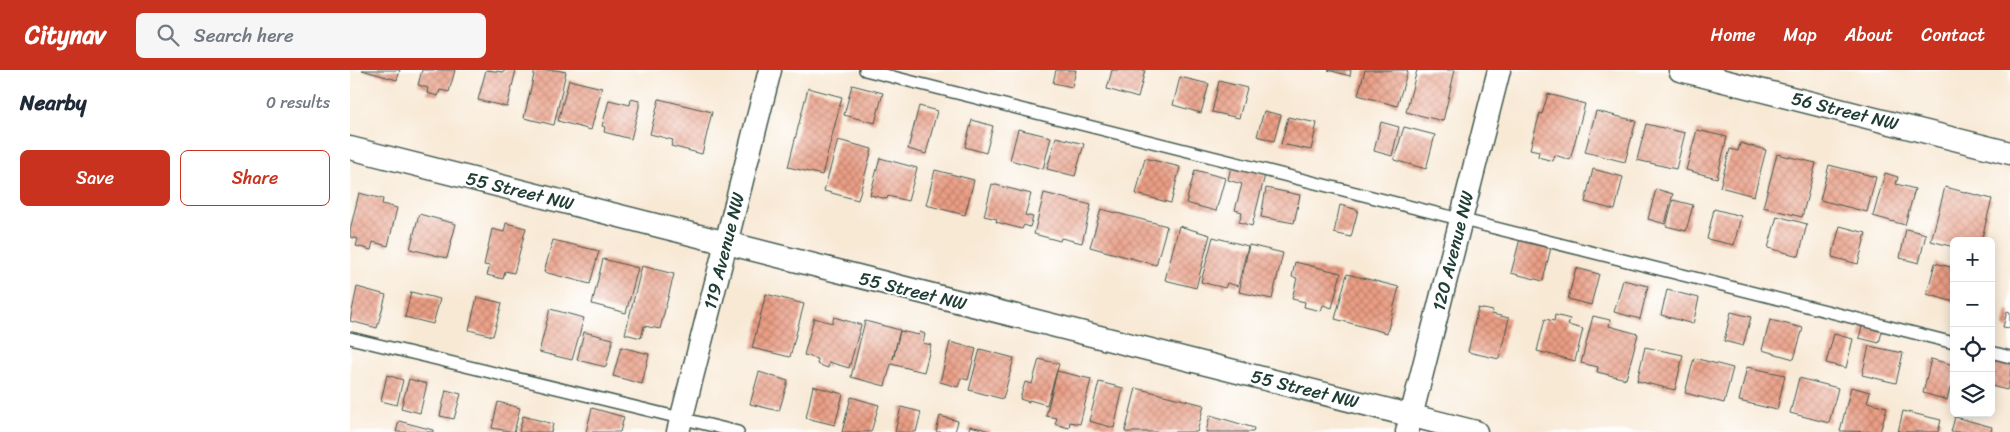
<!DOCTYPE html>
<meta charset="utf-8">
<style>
:root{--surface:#fff;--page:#f6f6f7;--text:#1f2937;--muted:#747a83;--line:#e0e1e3;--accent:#c8321e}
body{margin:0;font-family:Sriracha,sans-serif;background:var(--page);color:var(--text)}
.controls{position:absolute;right:15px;bottom:15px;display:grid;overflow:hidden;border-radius:8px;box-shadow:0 2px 12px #0003}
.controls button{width:45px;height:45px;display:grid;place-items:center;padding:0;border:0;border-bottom:1px solid var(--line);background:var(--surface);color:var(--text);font:25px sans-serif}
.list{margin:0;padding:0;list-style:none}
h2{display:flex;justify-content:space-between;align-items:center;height:65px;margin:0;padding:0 20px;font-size:21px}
h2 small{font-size:16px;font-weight:400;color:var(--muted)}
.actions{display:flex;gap:10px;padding:15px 20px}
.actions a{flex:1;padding:11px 0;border:1px solid var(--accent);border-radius:8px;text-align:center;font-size:18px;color:var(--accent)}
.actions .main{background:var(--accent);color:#fff}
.icon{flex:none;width:28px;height:28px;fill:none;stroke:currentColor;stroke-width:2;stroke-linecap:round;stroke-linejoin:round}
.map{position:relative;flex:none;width:1660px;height:362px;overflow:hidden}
header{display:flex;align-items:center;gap:30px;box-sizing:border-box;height:70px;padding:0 25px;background:var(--accent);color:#fff}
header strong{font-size:24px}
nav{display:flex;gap:28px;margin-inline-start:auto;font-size:18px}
.search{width:350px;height:45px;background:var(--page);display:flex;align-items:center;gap:12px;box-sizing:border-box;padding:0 18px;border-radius:8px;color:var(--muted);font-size:19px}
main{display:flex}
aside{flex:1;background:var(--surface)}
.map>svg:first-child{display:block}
.building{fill:url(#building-cross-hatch)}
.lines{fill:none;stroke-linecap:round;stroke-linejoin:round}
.service-casing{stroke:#40574c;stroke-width:14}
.minor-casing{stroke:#40574c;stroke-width:25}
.service{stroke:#fff;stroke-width:11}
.minor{stroke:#fff;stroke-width:22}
.labels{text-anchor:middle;stroke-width:4;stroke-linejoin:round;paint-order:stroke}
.street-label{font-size:18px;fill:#1f3d34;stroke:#fff}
</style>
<header>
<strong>Citynav</strong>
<div class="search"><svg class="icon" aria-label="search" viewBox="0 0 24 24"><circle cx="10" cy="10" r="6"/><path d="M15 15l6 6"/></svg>Search here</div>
<nav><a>Home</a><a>Map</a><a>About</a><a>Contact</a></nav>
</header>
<main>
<aside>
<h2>Nearby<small>0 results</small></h2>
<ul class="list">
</ul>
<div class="actions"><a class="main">Save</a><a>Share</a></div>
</aside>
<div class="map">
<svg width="1660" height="362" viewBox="0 0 1660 362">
<defs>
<pattern id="building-cross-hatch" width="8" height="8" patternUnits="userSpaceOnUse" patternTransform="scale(1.25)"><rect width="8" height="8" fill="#eb9e85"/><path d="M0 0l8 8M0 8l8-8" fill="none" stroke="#be826e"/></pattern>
</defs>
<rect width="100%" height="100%" fill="#fff"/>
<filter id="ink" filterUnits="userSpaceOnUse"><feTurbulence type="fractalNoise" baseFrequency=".02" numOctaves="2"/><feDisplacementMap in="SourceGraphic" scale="10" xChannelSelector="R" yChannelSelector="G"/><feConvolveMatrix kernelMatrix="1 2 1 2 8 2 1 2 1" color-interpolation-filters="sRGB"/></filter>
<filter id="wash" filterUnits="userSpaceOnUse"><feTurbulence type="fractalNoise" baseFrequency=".0096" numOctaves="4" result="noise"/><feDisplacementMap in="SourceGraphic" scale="20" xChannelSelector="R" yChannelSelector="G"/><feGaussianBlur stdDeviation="1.12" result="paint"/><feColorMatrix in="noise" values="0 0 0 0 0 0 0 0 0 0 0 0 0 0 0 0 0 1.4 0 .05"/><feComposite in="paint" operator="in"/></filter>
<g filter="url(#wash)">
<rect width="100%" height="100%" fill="#f8e9d5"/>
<g id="blocks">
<path class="building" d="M12,0H50L47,10Z
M72,0H105L99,22L90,20L88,26L77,23L78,18L68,15Z
M136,0L154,2V0H166L157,37L128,30Z
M185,0H206L216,2L204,55L174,48Z
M706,0H726L722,17L703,13Z
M762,0H795L788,28L757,19Z
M978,0H1001L1000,6Z
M1015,0H1058L1047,36L1008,25Z
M1067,0H1105L1093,51L1056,42Z
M830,7L859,14L851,43L823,35Z
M219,10L252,18L241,60L208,51Z
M869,11L897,18L889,48L862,42Z
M502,15L533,23L525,53L494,45Z
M458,18L492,27L472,105L438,97Z
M1198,24L1235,34L1220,90L1205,85L1203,91L1188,87L1189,81L1180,79L1190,43L1192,44Z
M281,29L289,31V37L281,69L254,62L255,57L252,56L259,30L280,35Z
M309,29L362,42L352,84L321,76L323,70L300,64Z
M569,36L587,41L576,84L558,79Z
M914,41L931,45L924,71L907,66Z
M1246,41L1286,51L1275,92L1235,82Z
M938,47L967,53L961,80L931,74Z
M622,50L643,56L636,83L615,77Z
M1031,52L1049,57L1042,86L1024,81Z
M1296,54L1335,63L1326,99L1287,90Z
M1054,57L1085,65L1076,99L1044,90Z
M668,59L701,67L693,99L660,90Z
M1347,60L1377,67L1367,108L1336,100Z
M706,67L734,74L725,106L697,99Z
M488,70L522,79L508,130L474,121Z
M1390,73L1416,80L1404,126L1370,117L1380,79L1388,81Z
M1427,84L1466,93L1452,147L1413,137Z
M530,88L567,98L558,131L538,126L537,129L520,125Z
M795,88L830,97L821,133L786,124Z
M882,92L915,105L902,156L889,152L892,142L885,140L892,114L878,110Z
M1479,95L1526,107L1517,142L1470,130Z
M1243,99L1273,107L1265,140L1235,132Z
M585,100L624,110L615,145L576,135Z
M845,100L875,108L866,141L836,133Z
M1535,103L1548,107L1546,114L1565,119L1555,155L1523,146Z
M642,114L681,124L675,145L683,147L680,157L674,155L672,159L646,152L647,149L634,146Z
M1595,117L1642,129L1631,171H1604V177L1581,171Z
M916,118L950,125L944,153L911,147Z
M1306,119L1323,124L1315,154L1298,149Z
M9,123L33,129L32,134L47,138L38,176L23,172L21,180L6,176L8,169L0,167V160Z
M694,123L741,135L732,173L711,168L710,171L684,164Z
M1323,130L1343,135L1336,161L1316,156Z
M990,135L1008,140L1001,167L984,163Z
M751,139L817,156L806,195L740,177Z
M1364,139L1391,146L1384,175L1357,169Z
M69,144L106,154L97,188L60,179Z
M1427,146L1457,154L1449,186L1418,178Z
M156,153L176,158L164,203L155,201L153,209L137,205L140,196L134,195L142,159L154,162Z
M829,156L860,165L846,218L815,210Z
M1490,156L1516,163L1508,194L1482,187Z
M1556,159L1576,164L1569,193L1550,188Z
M1171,165L1202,173L1193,211L1161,203Z
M863,167L898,176L888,216L877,213L875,218L851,212Z
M203,170L249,181L240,214L194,202Z
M899,175L933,183L922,229L889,222Z
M253,189L288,198L276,243L242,234Z
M945,192L991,203L982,238L973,235L971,241L954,237L955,232L942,229L947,208L942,207Z
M1585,193L1604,198V232L1577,224Z
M292,196L324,204L310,259L294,256L291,268L275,264Z
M1226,198L1249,204L1241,235L1218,229Z
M997,204L1049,217L1037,263L985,249Z
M1273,210L1298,216L1290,249L1264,242Z
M7,217L36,225L27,258L0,251Z
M1317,220L1349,228L1343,254L1311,245Z
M61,222L90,229L83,254L55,247Z
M416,224L454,234L440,287L402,278Z
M127,227L152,233L143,266L119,260Z
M1128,238L1143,241L1142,244L1159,248L1149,289L1118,282Z
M200,239L234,248L222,290L189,282Z
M1657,241L1660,242V258L1653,257Z
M1381,242L1401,247L1393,276L1374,271Z
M1205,245L1220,249L1218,255L1233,259L1225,291L1187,281L1195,249L1204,251Z
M1243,246L1260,250L1259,256L1288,264L1276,309L1247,302L1248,297L1231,293Z
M484,247L511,255L499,298L479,292L478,298L467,294L468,289L454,285L464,248L482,253Z
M1420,250L1453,258L1444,289L1412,280Z
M515,251L550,260L543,289L550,261L569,265L570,262L575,264L573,273L581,275L574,302L541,294L535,316L501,307Z
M1513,253L1533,258L1529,273L1509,268Z
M234,262L263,269L256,297L227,290Z
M1484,264L1503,269L1496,298L1476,293Z
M600,272L626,279L618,310L611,308L608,317L590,312Z
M1519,276L1553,283L1546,313L1512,305Z
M271,277L299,284L292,314L263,306Z
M1295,277L1333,285L1325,320L1287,311Z
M630,279L664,288L653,329L619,320Z
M1641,283L1660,288V307L1657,320L1641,316Z
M1344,288L1383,298L1374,333L1335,323Z
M689,289L709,294L697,335L679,330V332L670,329L675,312L682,314Z
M1581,289L1604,295V303L1597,330L1573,323Z
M1397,297L1435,305L1427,340L1389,331Z
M707,301L741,309L730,354L720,352L719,358L705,354L707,348L696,346Z
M409,302L438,311L429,341L400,334Z
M37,305L53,310L47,335L31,331Z
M1449,308L1488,318L1479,353L1440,343Z
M59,309L77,314L70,343L51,338Z
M749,312L773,318L764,358L739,351Z
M463,316L493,324L485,355L456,348Z
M1501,317L1520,322L1517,332L1537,337L1530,362L1490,361Z
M786,318L854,335L847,362H775Z
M96,320L111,324L104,349L90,346Z
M501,327L529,335L521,362H492Z
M148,332L170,338L164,362L142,358Z
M551,337L571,342L566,362H545Z
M242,338L274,347L270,362H236Z
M1553,341L1591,350L1588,362H1548Z
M860,345L904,358L903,362H856Z
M173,346L203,354L201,362H169Z
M590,346L608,351L605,362H586Z
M1605,347L1642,357L1641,362H1601Z
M49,351L83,360V362H46Z
M620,356L641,361V362H618Z"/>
</g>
</g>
<g filter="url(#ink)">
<use href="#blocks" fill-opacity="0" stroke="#40574c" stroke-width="1"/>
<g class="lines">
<g class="service-casing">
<path id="service" d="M515,0L1604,273
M0,268L388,362
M1641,282L1660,287"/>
</g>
<g class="minor-casing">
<path id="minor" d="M1330,0L1660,83
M0,78L1126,362
M328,362L420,0
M1057,362L1149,0"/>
</g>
<use href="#service" class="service"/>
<use href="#minor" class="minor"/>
</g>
</g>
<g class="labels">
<g class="street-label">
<text transform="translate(1495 41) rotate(14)" y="6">56 Street NW</text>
<text transform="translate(170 121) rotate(14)" y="6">55 Street NW</text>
<text transform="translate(374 181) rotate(-76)" y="6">119 Avenue NW</text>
<text transform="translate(1103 181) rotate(-76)" y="6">120 Avenue NW</text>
<text transform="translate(563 221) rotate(14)" y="6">55 Street NW</text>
<text transform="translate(955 319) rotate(14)" y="6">55 Street NW</text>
</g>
</g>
</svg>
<div class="controls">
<button>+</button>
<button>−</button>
<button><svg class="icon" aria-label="locate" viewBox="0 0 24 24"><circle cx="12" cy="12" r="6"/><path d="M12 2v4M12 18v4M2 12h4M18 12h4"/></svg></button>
<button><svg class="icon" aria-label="layers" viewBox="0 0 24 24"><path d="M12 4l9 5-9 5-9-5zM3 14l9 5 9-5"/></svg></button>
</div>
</div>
</main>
